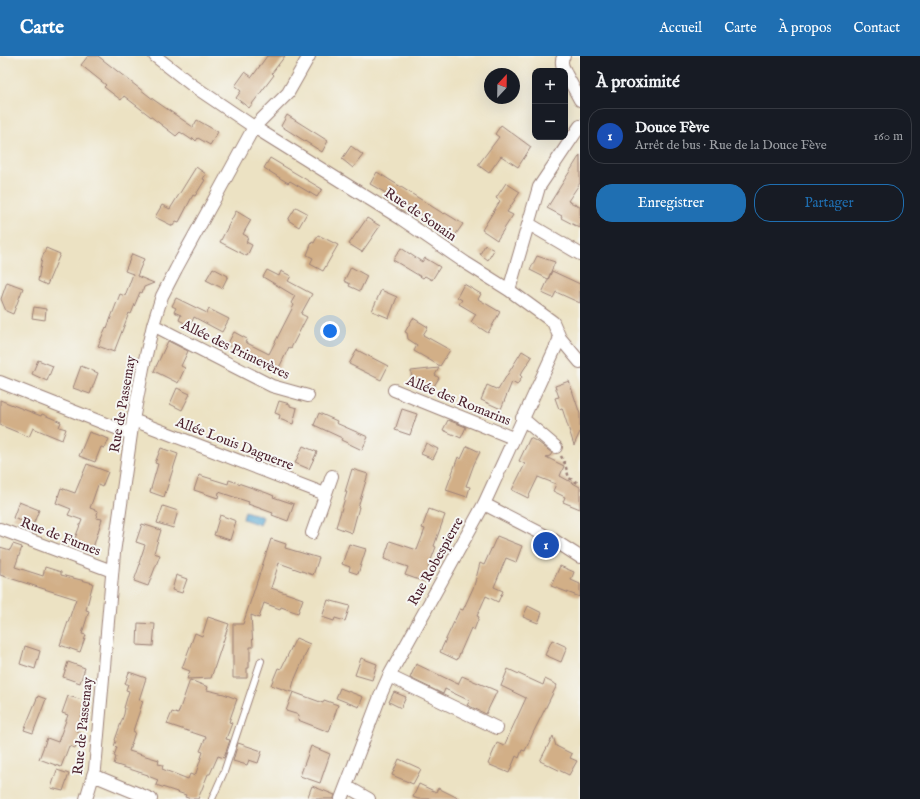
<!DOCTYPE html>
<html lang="fr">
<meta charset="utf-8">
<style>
:root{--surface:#171b24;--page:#20242c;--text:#f1f3f6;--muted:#9ea1a6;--line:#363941;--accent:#1f6fb2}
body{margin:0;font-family:"IM FELL English",serif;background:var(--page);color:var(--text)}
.controls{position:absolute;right:12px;top:12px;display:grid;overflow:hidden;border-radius:8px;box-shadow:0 4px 16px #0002}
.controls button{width:36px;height:36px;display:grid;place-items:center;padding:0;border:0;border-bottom:1px solid var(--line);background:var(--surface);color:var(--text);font:20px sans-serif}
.compass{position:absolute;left:484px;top:12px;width:36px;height:36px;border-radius:50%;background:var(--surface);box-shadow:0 4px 16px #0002;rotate:22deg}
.you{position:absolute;left:330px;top:275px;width:14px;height:14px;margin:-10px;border:3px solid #fff;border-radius:50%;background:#1a73e8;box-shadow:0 0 0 6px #1a73e833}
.badge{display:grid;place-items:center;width:26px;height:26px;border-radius:50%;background:var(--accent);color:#fff;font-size:13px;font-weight:700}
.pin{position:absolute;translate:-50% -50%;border:2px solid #fff;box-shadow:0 1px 4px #0006}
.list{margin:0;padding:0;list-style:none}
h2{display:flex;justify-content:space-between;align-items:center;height:52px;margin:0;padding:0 16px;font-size:17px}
h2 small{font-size:13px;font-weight:400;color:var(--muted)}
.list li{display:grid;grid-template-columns:26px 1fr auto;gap:12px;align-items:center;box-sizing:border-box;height:56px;margin:0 8px 8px;padding:0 8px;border:1px solid var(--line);border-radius:16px}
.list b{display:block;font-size:15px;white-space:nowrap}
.list p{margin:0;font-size:13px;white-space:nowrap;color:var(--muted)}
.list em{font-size:13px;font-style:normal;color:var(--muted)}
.actions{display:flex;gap:8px;padding:12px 16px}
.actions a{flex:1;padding:9px 0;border:1px solid var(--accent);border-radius:16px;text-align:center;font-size:14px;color:var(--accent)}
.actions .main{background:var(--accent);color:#fff}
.map{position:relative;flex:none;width:580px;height:743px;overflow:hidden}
header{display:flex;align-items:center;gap:24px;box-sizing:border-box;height:56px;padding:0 20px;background:var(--accent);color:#fff}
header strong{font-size:19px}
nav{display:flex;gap:22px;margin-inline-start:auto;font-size:14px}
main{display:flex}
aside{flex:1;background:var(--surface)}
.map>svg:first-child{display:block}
.water{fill:#58a7d2;stroke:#51637e}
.building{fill:#d2af87}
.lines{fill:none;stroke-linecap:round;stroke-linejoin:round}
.service-casing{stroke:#9b8077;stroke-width:8}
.minor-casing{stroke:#9b8077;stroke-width:14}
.path{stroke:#9b8077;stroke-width:2.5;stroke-dasharray:3 3;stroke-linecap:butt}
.service{stroke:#fff;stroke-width:6}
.minor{stroke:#fff;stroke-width:12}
.labels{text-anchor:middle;stroke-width:4;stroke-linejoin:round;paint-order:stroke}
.street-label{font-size:14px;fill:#4a1f2b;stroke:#f6f6f2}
</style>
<header>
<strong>Carte</strong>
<nav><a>Accueil</a><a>Carte</a><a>À propos</a><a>Contact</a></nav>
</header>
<main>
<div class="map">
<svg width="580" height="743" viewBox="0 0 580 743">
<rect width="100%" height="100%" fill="#f6f6f2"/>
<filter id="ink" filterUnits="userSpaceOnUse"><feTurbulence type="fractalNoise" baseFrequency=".025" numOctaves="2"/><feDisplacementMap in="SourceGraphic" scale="8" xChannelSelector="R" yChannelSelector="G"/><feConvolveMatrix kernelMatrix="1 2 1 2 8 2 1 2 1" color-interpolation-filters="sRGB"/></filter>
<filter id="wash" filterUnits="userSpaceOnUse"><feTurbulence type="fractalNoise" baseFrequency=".012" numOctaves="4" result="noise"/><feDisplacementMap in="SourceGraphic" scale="16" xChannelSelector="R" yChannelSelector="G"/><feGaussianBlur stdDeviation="0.9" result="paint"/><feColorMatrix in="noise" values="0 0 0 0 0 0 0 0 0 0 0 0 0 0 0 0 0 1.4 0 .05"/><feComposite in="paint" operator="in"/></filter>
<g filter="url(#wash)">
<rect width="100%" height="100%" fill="#ece2c3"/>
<path class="water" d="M245,455L263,461L260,469L243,463Z"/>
<g id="blocks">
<path class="building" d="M88,0H98L154,44L193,71L197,64L218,76L210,89L198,82L196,85L193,82L192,84L180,76L176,80L124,40L121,44L104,31L106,29L81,9Z
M267,0H285L272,17L274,19L249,52L236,42L241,35L235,30L245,16L252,21Z
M287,59L328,85L322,96L281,70Z
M501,69L531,91L518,111L501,100L489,117L478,109L499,81L495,78Z
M351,90L363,99L353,112L342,103Z
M580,99V127L568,145L580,151V172L561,162L562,160L547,152Z
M270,102L322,133L317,141L290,125L288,127L264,112Z
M196,111L206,118L203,123L205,124L195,140L193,139L179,166L176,165L173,170L155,161L162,149L170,153Z
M377,116L444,158L445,157L463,168L454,181L403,146V147L370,128Z
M506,127L520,136L507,156L513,159L497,184L482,174L500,145L496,142Z
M296,151L307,157L299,171L288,164Z
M236,155L251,164L243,178L248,181L246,186L252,189L247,200L220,186Z
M367,162L380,170L362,196L349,188Z
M318,179L338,189L323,215L310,208L313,202L307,199L312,186L314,187Z
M485,189L494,194L488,204L480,198Z
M46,192L60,198L47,229L38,225L42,202Z
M401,192L422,206L425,202L440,211L432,224L425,220L423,222L393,204Z
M132,198L144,203L137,220L154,227L144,231L142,237L140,236L131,258L129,257L114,296L98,290L106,271L107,272L120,238L125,240L133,218L125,215Z
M537,200L555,206L548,223L530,214Z
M351,211L367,220L360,235L349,230L350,228L344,225Z
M213,212L228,220L222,232L206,224Z
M267,214L279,220L281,215L291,220L288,225L312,238L301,258L307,261L291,292L289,291L276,318L256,308L257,307L233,295L234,292L227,289L234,276L247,283L245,286L269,298L294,249L291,247L295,240L263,221Z
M552,215L580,228V247L556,236L553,242L542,237Z
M7,226L23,232L13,258L6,255L1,243Z
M464,228L481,238L478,243L500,256L488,277L471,266L476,258L459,248L462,244L457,241Z
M381,234L397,241L389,262L372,255Z
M176,242L207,257L209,253L229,263L222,276L194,261L190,270L179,264L181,259L174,256L176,252L172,250Z
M34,251L46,253L45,264L32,262Z
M413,262L428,271L423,279L450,294L440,310L414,295L417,289L408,283L407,277L405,276Z
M168,285L188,295L181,310L185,312L178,327L154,315Z
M357,294L388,310L381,324L349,308Z
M522,295L532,301L520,319L522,321L517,329L512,326L501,353L481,344L487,329L498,334Z
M38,304L53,310L47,325L32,318Z
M81,310L98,317L90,338L73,332Z
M439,312L435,319L439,322L432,333L422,327L412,328L411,315Z
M569,325L580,358V376L574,389L562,352L559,353L555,342L559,341L555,330Z
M177,332L190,338L182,354L170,348Z
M0,344L41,360L42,358L61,366L59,371L66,373L62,384L33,372L29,381L0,369Z
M279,345L290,348V350L297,352L293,368L279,363L280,359L275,357Z
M402,353L417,358L410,379L395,374Z
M319,357L337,365L336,367L368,381L362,394L341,384L342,382L314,369Z
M448,364L466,371L461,382L443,374Z
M89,376L109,383L105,392L101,391L95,406L79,400Z
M530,382L538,386L552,397L550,400L546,401L564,410L560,420L580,431V453L563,446L565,441L553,435L556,428L538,421L528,442L512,434L525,408L519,405Z
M426,387L438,393L433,403L421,398Z
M303,390L317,396L309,413L295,407Z
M467,390L480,396L474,408L466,430L470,431L467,441L446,434L458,401L461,403Z
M161,392L178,398L164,441L150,436L158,408L155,407Z
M87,408L108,416L102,431L98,429L90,452L98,455L96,462L102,463L93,492L74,485L82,464L68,459L71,453L56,447L61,432L75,437Z
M352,413L368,418L358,451H359L352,477L336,471L347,436H345Z
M199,419L228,428L229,424L235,426L267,437L274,440L273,441L294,448L288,465L272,459L273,457L248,448L249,446L219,436L218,442L194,434Z
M19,446L39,454L33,469L13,462Z
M163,450L178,455L173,472L157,467Z
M429,453L445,459L434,490L436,491L428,512L430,513L425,526L405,519L408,511L384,503L390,485L417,494L425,473L422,472Z
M220,459L236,465L230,484L214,479Z
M142,468L161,474L154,497L160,499L148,530L134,525L140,508L139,507L145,489L136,486Z
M497,480L522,490L516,506L506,502L494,531L503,535L498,546L486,540L477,560L479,561L474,574L471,572L457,604L440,596L460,553L463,554L474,530L480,507L484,509Z
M271,483L286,488L285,492L319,502L313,519L279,507L271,532L303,543L298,557L281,551L280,553L264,547L259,562L251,559L253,591H250V605L249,606V612H247V622H233V568H243Z
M13,488L22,491L15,511L43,520L45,511L61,516V519L93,527L86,554L89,555L82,578L86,579L80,596L60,589L76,543L0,519V491L10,494Z
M349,488L366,493L358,518L349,515L350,511L342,508Z
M560,510L574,516L571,524L580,528V541L551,530Z
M176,519L187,523L182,537L172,534Z
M328,544L350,550L345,565L335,562L334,565L322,561Z
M528,550L542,557L538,567L523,561Z
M208,561L229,568L211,622L187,623L190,615L182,612L195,577L202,580Z
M138,567L155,568L153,590L137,589Z
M296,582L310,588L294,625L291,636L271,629L278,612L281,613Z
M552,584L567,591L561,606L545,599Z
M25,590L40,595L35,613L20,608Z
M361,602L377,608L372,624L355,619Z
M68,606L85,612L80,627L63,621Z
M416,608L458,628L462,620L497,635L486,658L467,649L470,645L445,633L443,638L410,622Z
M508,613L543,629L545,623L557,629L533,677L525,695L522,694L519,702L516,700L509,717L488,708L497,687L504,690L526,642L501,630Z
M129,616L146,622L139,644L143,645L133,675L135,676L129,695L159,704L158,708L163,709L162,713L188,723L190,718L195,720L203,696L200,695L206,681L167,668L172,656L178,658L190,624L208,631L207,634L224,638L237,643L229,666L232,667L226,683L230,684L224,702L218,700L210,718H208L198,743H191L185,741L186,739L156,729L158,724L148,720V719L114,708L116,701L114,700L117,691L114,690L116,685L115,684L124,658L125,652H124L129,635L126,634L128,628H125Z
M340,632L363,641L359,651L336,642Z
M293,636L323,647L324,644L338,649L329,676L298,664L299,659L286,655Z
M394,636L406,641L401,652L389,646Z
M38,640L46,643L33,677L24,674Z
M68,640L86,645L77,675L81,676L75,692L69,690L61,711L39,703L47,682L58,686L68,659L62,657Z
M553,680L556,690L572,698L570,702L577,705L569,719L540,705Z
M238,687L262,695L258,707L249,704L247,709L233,705Z
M311,690L330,698L320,727L300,720Z
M399,703L421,713L413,728L392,719Z
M57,714L69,718L63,735L51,732Z
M419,728L436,736L438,732L460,743H418L413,741Z
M312,730L335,739L334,743H307Z"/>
</g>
</g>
<g filter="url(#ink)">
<use href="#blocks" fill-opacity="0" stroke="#9b8077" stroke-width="1"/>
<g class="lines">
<g class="service-casing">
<path id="service" d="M212,743L224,716L261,605"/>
</g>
<g class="minor-casing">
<path id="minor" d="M155,0L192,29L254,71L400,162L466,207L509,234L553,266L560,282L580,306
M564,0C560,5 562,10 565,15
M565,16L580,44
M529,168L580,198
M509,234L539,131L580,70
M153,269L272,330L308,340
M0,326L131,378
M394,334L513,382
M522,362L556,391
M133,364L325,438
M484,448L552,483L580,501
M0,473L112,515
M312,477L332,420
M389,620L497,672
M93,719L151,743
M346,730L369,743
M86,743L95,713L114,497L133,364L143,312L153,269L162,240L176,213L254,71L288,37L309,0
M341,743L381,638L389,620L484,448L560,282"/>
</g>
<path class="path" d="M561,400L565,408L569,422L580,428"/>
<use href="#service" class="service"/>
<use href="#minor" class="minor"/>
</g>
</g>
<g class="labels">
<g class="street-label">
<text transform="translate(421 158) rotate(34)" y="5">Rue de Souain</text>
<text transform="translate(236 293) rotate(26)" y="5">Allée des Primevères</text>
<text transform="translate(459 344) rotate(22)" y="5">Allée des Romarins</text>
<text transform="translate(122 348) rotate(-80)" y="5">Rue de Passemay</text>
<text transform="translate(235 387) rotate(21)" y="5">Allée Louis Daguerre</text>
<text transform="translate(61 480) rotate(21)" y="5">Rue de Furnes</text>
<text transform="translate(435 505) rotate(-61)" y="5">Rue Robespierre</text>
<text transform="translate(82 670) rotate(-84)" y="5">Rue de Passemay</text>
</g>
</g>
</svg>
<div class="controls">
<button>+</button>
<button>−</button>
</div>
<svg class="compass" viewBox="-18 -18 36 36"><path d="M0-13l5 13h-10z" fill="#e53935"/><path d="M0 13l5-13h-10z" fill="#9ea1a6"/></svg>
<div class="you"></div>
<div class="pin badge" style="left:546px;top:489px;background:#1a4fb4">1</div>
</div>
<aside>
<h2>À proximité<small></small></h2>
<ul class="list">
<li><span class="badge" style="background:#1a4fb4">1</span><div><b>Douce Fève</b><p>Arrêt de bus · Rue de la Douce Fève</p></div><em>160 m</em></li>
</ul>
<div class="actions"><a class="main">Enregistrer</a><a>Partager</a></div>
</aside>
</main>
